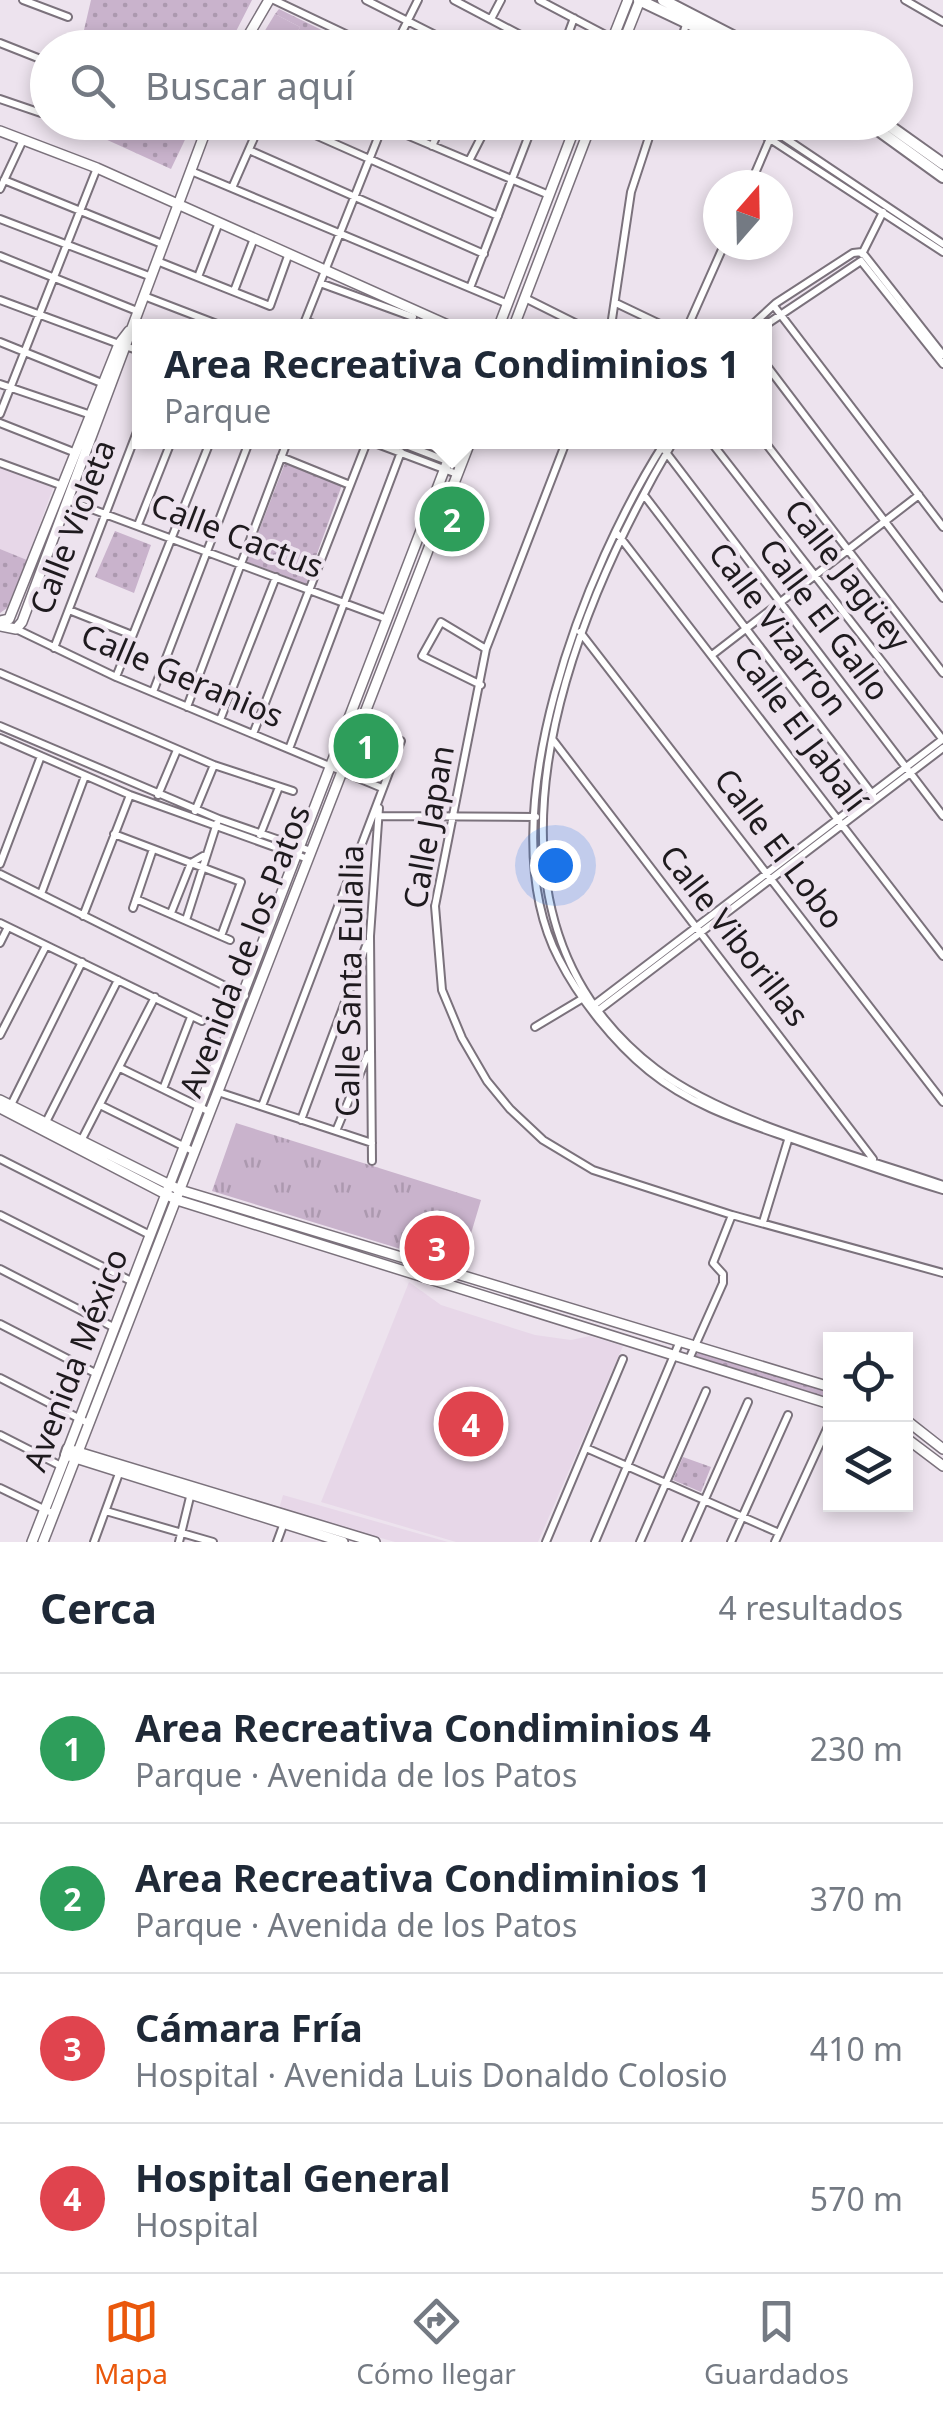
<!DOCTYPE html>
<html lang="es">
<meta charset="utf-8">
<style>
:root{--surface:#fff;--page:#f6f6f7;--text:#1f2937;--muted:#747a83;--line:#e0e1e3;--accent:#ea580c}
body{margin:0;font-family:"Noto Sans",sans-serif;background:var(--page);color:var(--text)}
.controls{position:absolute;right:30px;bottom:30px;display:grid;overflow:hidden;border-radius:0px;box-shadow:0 5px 15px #0003}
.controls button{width:90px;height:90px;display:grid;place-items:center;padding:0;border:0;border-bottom:2px solid var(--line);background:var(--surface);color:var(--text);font:50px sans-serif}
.compass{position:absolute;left:703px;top:170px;width:90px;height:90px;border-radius:50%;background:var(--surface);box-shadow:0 5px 15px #0003;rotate:20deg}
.you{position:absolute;left:555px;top:865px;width:35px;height:35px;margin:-25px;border:8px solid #fff;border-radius:50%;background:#1a73e8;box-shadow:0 0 0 15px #1a73e833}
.badge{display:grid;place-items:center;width:65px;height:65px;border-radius:50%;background:var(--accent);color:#fff;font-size:32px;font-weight:700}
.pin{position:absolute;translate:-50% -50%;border:5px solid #fff;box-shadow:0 2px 10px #0006}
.popup{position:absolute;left:132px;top:319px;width:640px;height:130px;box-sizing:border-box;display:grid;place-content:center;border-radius:0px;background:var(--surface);filter:drop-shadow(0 2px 8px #0005);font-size:32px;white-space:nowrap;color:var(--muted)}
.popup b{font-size:38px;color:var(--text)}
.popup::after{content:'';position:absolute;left:50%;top:100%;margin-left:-20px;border:20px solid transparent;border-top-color:var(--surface)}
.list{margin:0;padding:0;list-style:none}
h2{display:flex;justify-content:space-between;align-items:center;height:130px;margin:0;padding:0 40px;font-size:42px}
h2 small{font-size:32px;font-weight:400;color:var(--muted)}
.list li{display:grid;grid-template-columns:65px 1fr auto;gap:30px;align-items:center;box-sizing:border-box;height:150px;padding:0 40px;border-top:2px solid var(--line)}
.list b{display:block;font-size:38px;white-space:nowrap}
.list p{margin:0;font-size:32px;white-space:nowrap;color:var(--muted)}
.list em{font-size:32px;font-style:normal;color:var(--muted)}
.icon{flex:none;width:55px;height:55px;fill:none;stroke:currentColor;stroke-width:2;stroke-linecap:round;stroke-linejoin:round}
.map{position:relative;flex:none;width:943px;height:1542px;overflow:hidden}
.search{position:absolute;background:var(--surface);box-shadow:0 5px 15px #0003;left:30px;right:30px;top:30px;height:110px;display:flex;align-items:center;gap:25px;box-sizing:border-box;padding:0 35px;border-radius:55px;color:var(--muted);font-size:38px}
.sheet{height:730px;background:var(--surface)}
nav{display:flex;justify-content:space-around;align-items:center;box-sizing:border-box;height:140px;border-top:2px solid var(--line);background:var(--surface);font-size:28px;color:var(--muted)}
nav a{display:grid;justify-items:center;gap:5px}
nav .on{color:var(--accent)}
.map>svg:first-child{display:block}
.built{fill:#e7d7e8}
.grass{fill:url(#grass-tufts)}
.park{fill:url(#park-dots)}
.garden{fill:#c9b3cc}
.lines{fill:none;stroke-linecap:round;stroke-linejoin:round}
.minor-casing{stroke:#7b727c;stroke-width:10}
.tertiary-casing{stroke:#7b727c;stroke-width:12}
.secondary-casing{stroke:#7b727c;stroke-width:14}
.minor{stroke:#fff;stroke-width:6}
.tertiary{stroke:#fff;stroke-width:9}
.secondary{stroke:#fff;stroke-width:10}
.labels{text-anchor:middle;stroke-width:8;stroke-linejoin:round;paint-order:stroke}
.street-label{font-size:32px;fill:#1e1a1e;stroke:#ede3ee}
</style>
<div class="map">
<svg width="943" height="1542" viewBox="0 0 943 1542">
<defs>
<pattern id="grass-tufts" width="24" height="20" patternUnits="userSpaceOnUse" patternTransform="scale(2.5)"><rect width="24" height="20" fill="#c9b3cc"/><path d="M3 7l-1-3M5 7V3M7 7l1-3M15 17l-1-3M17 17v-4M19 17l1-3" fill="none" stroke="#ac99af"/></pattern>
<pattern id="park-dots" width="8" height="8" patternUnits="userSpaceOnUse" patternTransform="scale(2.5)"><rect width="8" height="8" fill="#c9b3cc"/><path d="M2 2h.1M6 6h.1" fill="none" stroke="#ac99af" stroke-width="1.8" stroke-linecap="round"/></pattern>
</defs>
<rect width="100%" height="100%" fill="#ede3ee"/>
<path class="built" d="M0,467L53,488L27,560L0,549Z
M427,1232L457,1242L448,1263L417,1254Z
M409,1282L441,1305L535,1335L571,1340L590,1336L623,1346L538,1542H456L321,1502Z
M283,1495L448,1542H395L279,1509Z"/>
<path class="grass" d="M236,1123L481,1200L461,1267L448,1263L456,1241L427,1233L417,1254L212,1191Z"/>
<path class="park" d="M91,0H252L228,47H80Z
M279,9L340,39L337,47H290L300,27L275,14Z
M70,123H193L171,169Z
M285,463L342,485L306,584L247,562Z
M115,531L151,545L134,593L95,577Z
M0,549L27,560L7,608L0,613Z
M699,1350L830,1391V1400L696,1356Z
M683,1457L711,1467L701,1492L673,1480Z"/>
<path class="garden" d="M275,14L300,27L290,47H255Z"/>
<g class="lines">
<g class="minor-casing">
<path id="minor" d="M23,0L68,17
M274,0L375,48
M366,0L461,48
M454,0L545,48
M539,0L613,39
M905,0L943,22
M491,19L501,0
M0,43L48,62
M347,48L352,37
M394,48L418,0
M563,48L574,18
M679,48L687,21
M0,99L41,113
M286,122L498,216
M376,122L549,195
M744,122L943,252
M761,122L943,244
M432,146L443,122
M249,150L484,254
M469,161L489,122
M191,171L508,304
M4,180L162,244
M750,185L771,136
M232,188L261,122
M0,189L23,140
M0,219L149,276
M862,252L943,355
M862,254L883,212
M0,256L137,311
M157,261L270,306L288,256
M861,261L943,364
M198,277L218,225
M320,283L413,317
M470,288L534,122
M234,291L253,241
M144,296L222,326
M525,298L581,326
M0,300L119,344
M618,304L664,326
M774,306L943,527
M305,321L320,326
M303,326L383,125
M611,326L631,192L654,122
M688,326L724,245
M751,326L776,303L853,253L862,252
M764,326L861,261
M0,342L104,384
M128,347L140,351
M764,362L943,598
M0,384L91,415
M0,414L97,168
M0,423L76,453
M764,441L943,673
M372,442L457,474
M398,442L460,466
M566,442L486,649L435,906L442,990L462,1038L487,1081L510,1109L543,1140L593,1170L732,1215L943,1273
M665,442C586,565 485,818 559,959C580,1000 614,1042 649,1071C692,1106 741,1121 792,1139C842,1157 892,1175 943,1190
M673,442C567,621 451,912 656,1069C727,1123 857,1155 943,1185
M711,442L943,740
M665,451L943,816
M281,457L350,485
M0,463L63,486
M644,495L873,795
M70,501L387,619
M138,525L171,442
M616,532L943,956
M69,610L132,635
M16,629L116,677L382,788
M580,632L943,1102
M54,648L140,424
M712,655L919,495
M0,673L214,765L293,791
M116,677L210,442
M481,685L422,656L441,622L486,649
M153,692L249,442
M187,707L287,442
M220,720L276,577
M0,726L219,819L311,851
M253,734L367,442
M0,738L130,795L308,859
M553,740L873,1159
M289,749L401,452
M158,795L177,750
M195,811L214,765
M378,816L536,817
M114,834L241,882L221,936
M260,835L279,787
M0,864L41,756
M0,874L245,996
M41,894L85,776
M136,899L230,940
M133,908L153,849
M171,913L191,863L203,856
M83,916L130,795
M186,920L217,823
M0,923L202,1021
M0,943L8,927
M594,1005L943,739
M600,1009L943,748
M535,1027L585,997
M0,1035L46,946
M120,1068L210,1112
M163,1089L191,1017
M218,1092L372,1143
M100,1105L195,1152
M262,1106L401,741
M9,1109L82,962
M301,1120L367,943
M44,1126L118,980
M336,1131L368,1054
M80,1143L155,997
M0,1159L150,1235
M372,1161L370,936L379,808
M0,1215L133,1282
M763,1222L789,1137
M0,1269L115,1328
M0,1324L97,1374
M690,1357L723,1283V1274L713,1263L732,1215
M0,1378L88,1423
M0,1435L61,1466
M586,1448L779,1533
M0,1488L54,1514
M106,1511L213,1542
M94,1542L121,1468
M179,1542L190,1497
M277,1542L285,1520
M546,1542L623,1359
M595,1542L680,1341
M640,1542L706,1391
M686,1542L748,1402
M731,1542L788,1415
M775,1542L830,1422"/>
</g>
<g class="tertiary-casing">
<path id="tertiary" d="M241,48L269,0
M609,48L628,0
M621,48L640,0
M0,131L97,168L450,326
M499,326L577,122
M514,326L592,122
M0,621L9,619L119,344L129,331
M0,626L16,629L22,622L209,122
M0,1100L180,1190L830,1387
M0,1108L177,1200L830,1404
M906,1420L943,1449
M906,1438L943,1466
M32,1542L66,1455L343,1542
M43,1542L470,442
M375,1542L68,1449L455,442"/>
</g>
<g class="secondary-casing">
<path id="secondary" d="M639,0L740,48
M663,0L756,48
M867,122L943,177
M884,122L943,164
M66,1455L68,1449"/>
</g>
<use href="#minor" class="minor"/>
<use href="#tertiary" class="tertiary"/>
<use href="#secondary" class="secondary"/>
</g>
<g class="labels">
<g class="street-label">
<text transform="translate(73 527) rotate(-69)" y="11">Calle Violeta</text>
<text transform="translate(237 536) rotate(21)" y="11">Calle Cactus</text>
<text transform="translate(847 575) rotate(52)" y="11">Calle Jagüey</text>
<text transform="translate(824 620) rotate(53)" y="11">Calle El Gallo</text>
<text transform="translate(778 629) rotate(53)" y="11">Calle Vizarron</text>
<text transform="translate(182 676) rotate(23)" y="11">Calle Geranios</text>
<text transform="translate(800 729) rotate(53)" y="11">Calle El Jabalí</text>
<text transform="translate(429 827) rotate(-80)" y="11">Calle Japan</text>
<text transform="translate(779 849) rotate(53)" y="11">Calle El Lobo</text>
<text transform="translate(734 936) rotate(52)" y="11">Calle Viborillas</text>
<text transform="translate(245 951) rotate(-69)" y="11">Avenida de los Patos</text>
<text transform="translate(350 981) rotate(-89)" y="11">Calle Santa Eulalia</text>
<text transform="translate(76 1360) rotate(-69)" y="11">Avenida México</text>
</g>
</g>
</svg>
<div class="controls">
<button><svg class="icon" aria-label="locate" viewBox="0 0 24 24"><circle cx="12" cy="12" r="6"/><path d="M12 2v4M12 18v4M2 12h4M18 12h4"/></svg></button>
<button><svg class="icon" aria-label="layers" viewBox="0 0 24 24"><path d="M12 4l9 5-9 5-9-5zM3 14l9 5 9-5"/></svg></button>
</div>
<svg class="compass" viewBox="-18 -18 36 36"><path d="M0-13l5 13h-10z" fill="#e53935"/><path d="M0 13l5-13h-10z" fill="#747a83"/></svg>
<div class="you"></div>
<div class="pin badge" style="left:366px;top:746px;background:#2e9e5b">1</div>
<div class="pin badge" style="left:452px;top:519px;background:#2e9e5b">2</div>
<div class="popup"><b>Area Recreativa Condiminios 1</b>Parque</div>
<div class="pin badge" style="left:437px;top:1248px;background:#e0444e">3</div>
<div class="pin badge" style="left:471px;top:1424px;background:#e0444e">4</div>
<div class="search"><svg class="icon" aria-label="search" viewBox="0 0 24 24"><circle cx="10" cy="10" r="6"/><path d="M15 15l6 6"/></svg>Buscar aquí</div>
</div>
<section class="sheet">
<h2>Cerca<small>4 resultados</small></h2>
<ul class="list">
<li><span class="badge" style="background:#2e9e5b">1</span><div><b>Area Recreativa Condiminios 4</b><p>Parque · Avenida de los Patos</p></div><em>230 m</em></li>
<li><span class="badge" style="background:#2e9e5b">2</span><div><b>Area Recreativa Condiminios 1</b><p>Parque · Avenida de los Patos</p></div><em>370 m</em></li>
<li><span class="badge" style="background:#e0444e">3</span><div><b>Cámara Fría</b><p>Hospital · Avenida Luis Donaldo Colosio</p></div><em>410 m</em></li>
<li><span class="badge" style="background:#e0444e">4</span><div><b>Hospital General</b><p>Hospital</p></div><em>570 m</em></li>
</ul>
</section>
<nav>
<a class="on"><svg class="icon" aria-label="map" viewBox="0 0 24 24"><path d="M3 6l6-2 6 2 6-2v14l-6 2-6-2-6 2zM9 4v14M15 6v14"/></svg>Mapa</a>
<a><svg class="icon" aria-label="directions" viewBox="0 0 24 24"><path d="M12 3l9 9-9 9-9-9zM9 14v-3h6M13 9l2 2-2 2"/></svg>Cómo llegar</a>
<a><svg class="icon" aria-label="saved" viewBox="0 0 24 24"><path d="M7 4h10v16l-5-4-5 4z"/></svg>Guardados</a>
</nav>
